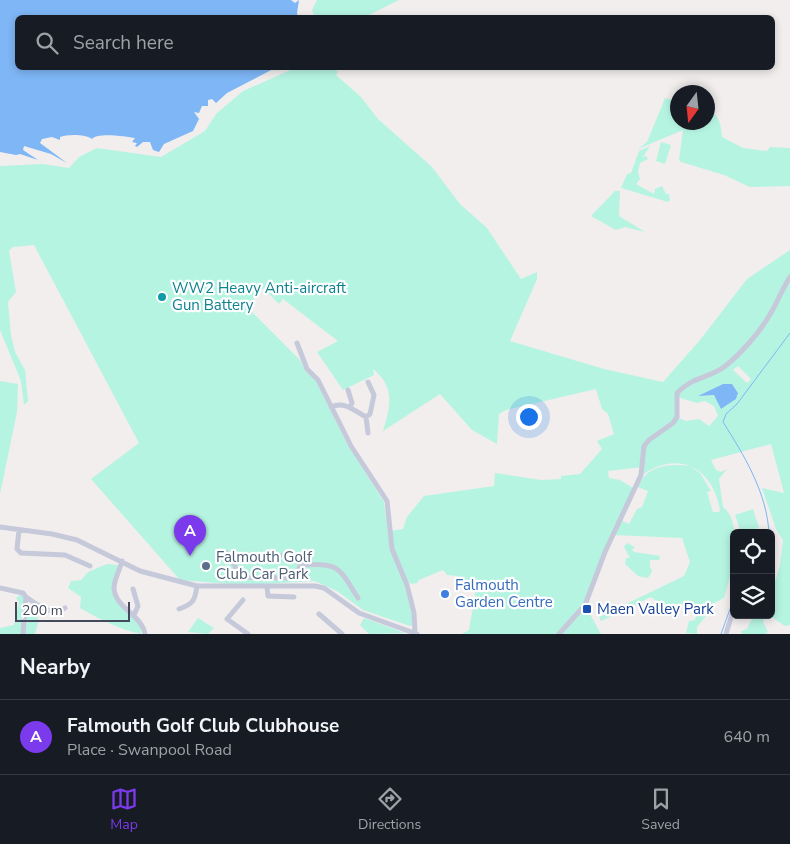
<!DOCTYPE html>
<meta charset="utf-8">
<style>
:root{--surface:#171b24;--page:#242831;--text:#f1f3f6;--muted:#9ea1a6;--line:#363941;--accent:#7c3aed}
body{margin:0;font-family:"Nunito Sans",sans-serif;background:var(--page);color:var(--text)}
.controls{position:absolute;right:15px;bottom:15px;display:grid;overflow:hidden;border-radius:8px;box-shadow:0 2px 8px #0003}
.controls button{width:45px;height:45px;display:grid;place-items:center;padding:0;border:0;border-bottom:1px solid var(--line);background:var(--surface);color:var(--text);font:25px sans-serif}
.compass{position:absolute;left:670px;top:85px;width:45px;height:45px;border-radius:50%;background:var(--surface);box-shadow:0 2px 8px #0003;rotate:195deg}
.scale{position:absolute;left:15px;bottom:12px;width:115px;box-sizing:border-box;padding-left:5px;border:2px solid #44495d;border-top:0;font-size:14px;line-height:18px;white-space:nowrap;color:#44495d;-webkit-text-stroke:4px #fff;paint-order:stroke}
.you{position:absolute;left:528px;top:416px;width:18px;height:18px;margin:-12px;border:4px solid #fff;border-radius:50%;background:#1a73e8;box-shadow:0 0 0 8px #1a73e833}
.badge{display:grid;place-items:center;width:32px;height:32px;border-radius:50%;background:var(--accent);color:#fff;font-size:16px;font-weight:700}
.pin{position:absolute;translate:-50% -41px;filter:drop-shadow(0 1px 2px #0008)}
.pin::after{content:'';position:absolute;top:26px;width:18px;height:15px;background:inherit;clip-path:polygon(0 0,100% 0,50% 100%)}
.list{margin:0;padding:0;list-style:none}
h2{display:flex;justify-content:space-between;align-items:center;height:65px;margin:0;padding:0 20px;font-size:21px}
h2 small{font-size:16px;font-weight:400;color:var(--muted)}
.list li{display:grid;grid-template-columns:32px 1fr auto;gap:15px;align-items:center;box-sizing:border-box;height:75px;padding:0 20px;border-top:1px solid var(--line)}
.list b{display:block;font-size:19px;white-space:nowrap}
.list p{margin:0;font-size:16px;white-space:nowrap;color:var(--muted)}
.list em{font-size:16px;font-style:normal;color:var(--muted)}
.icon{flex:none;width:28px;height:28px;fill:none;stroke:currentColor;stroke-width:2;stroke-linecap:round;stroke-linejoin:round}
.map{position:relative;flex:none;width:790px;height:634px;overflow:hidden}
.search{position:absolute;background:var(--surface);box-shadow:0 2px 8px #0003;left:15px;right:15px;top:15px;height:55px;display:flex;align-items:center;gap:12px;box-sizing:border-box;padding:0 18px;border-radius:8px;color:var(--muted);font-size:19px}
.sheet{height:140px;background:var(--surface)}
nav{display:flex;justify-content:space-around;align-items:center;box-sizing:border-box;height:70px;border-top:1px solid var(--line);background:var(--surface);font-size:14px;color:var(--muted)}
nav a{display:grid;justify-items:center;gap:2px}
nav .on{color:var(--accent)}
.map>svg:first-child{display:block}
.green{fill:#b6f4e2;fill-rule:evenodd}
.water{fill:#7eb6f6}
.lines{fill:none;stroke-linecap:round;stroke-linejoin:round}
.stream{stroke:#7eb6f6;stroke-width:1}
.minor{stroke:#c5c9da;stroke-width:5}
.culture-dot{fill:#0f9aa8;stroke:#fff;stroke-width:2}
.service-dot{fill:#5c6f8a;stroke:#fff;stroke-width:2}
.shop-dot{fill:#3f7fe0;stroke:#fff;stroke-width:2}
.transit-dot{fill:#1a4fb4;stroke:#fff;stroke-width:2}
.labels{text-anchor:middle;stroke-width:4.5;stroke-linejoin:round;paint-order:stroke}
.culture-label{font-size:15px;fill:#0d838f;stroke:#fff;text-anchor:start}
.service-label{font-size:15px;fill:#4e5e75;stroke:#fff;text-anchor:start}
.shop-label{font-size:15px;fill:#366cbe;stroke:#fff;text-anchor:start}
.transit-label{font-size:15px;fill:#164399;stroke:#fff;text-anchor:start}
</style>
<div class="map">
<svg width="790" height="634" viewBox="0 0 790 634">
<rect width="100%" height="100%" fill="#f1eeed"/>
<path class="green" d="M317,0H399L365,17H315L312,10Z
M295,68H334L338,72L336,75L361,97L378,119L432,167L460,204L487,228L521,279L537,272V279L510,341L604,369L663,382L700,340L747,279L790,250V625L785,626L773,618L764,617L763,622L768,632L765,634H742L741,631L747,629L753,616L771,615V596L780,565L783,540L776,529L762,488L784,493L771,444L711,460L716,470L721,472L727,469L719,479L723,507C745,523 731,576 724,598L710,605L709,612L697,627V634L686,633L689,621L695,620L696,614L703,610L706,605L675,604L666,608L651,597L601,621L599,617L684,576L690,562L682,538L614,535L621,520L629,524L637,509L642,507L648,491L638,487C646,465 670,463 690,466L700,473L711,491L707,492L713,512H719L720,510C713,467 677,449 641,476C644,468 643,450 647,444C653,432 670,429 677,417L686,421L699,419L709,426L718,416L714,406L705,401L697,403L677,397L676,417L673,423L649,440L644,446L643,467L608,471L609,478L620,480L635,489L605,552L585,605L601,634H560L583,607L557,634H462L469,630L477,583L469,580L466,582L457,576L447,575L443,570L419,580L417,583L412,584L405,581L392,549L390,531L403,529L407,517L424,496L494,486L495,473L541,480L561,479V476L580,474L602,449L597,441L614,434L608,414L602,409L596,389L506,410L499,414L497,444L472,430L440,394L383,431C391,406 395,387 373,369L374,375L343,390L317,352L338,341L283,299L279,304L263,288L247,307L300,360L305,371L316,381L346,442L384,502L390,549L405,585L412,615L413,625L410,626L363,610L337,591L315,581L243,585L180,580L91,479L139,443L34,245L13,247L9,251L16,292L8,302L11,335L15,352L25,370L28,401L24,405L21,381L0,330V166L43,164L69,168L79,157L97,148L161,157L205,131L216,114L243,91ZM738,366L751,379L747,383L733,370ZM723,384H732L738,393L736,399L721,409L714,395L700,396Z
M665,98L677,101L678,122H708V110C720,115 721,125 722,137L743,148L767,151L770,147L790,148V186L750,187L724,175L681,162L679,160L683,130L638,149L647,142Z
M661,142L671,145L665,164L656,161Z
M650,146L643,157L646,156L648,159L640,163L638,172L640,179L636,184L654,194L655,189L662,186L666,194H669L670,200L668,202L621,188L627,174L631,173L639,151Z
M615,191H620L619,216L645,232L625,227L616,230L591,216Z
M0,381L18,384L17,412L0,494Z
M753,509L759,528L741,533L735,515Z
M627,543L635,547L632,550L634,552L660,556L659,560H650V566L652,571L648,578L638,576L625,564L626,558H630L624,547Z
M107,564L118,565C108,600 116,602 141,625V634C119,629 99,619 80,608L81,597L68,588L71,581L81,580L88,572Z
M23,593L26,604L39,620L35,634H0V628L14,625L19,602L16,598Z
M198,618L214,628L208,634L188,632Z
M364,618L405,633L369,634L360,625Z"/>
<path class="water" d="M0,0H291L295,3L299,0L297,13L298,17L18,18V68H275L227,93L216,103L212,99L208,100V106H202L199,113L194,112L199,119L193,131L164,144L159,152L153,150L150,142H143L137,147L135,146L137,143L132,142L135,138C127,137 98,132 92,139C86,134 67,134 60,137V140L52,137L42,139L40,143L67,163L51,154L24,146L23,150L38,160L20,154L16,155L0,152Z
M723,384H732L738,393L736,399L721,409L714,395L698,396Z"/>
<g class="lines">
<path class="stream" d="M769,533C767,493 744,455 723,422L726,414L737,404L790,333
M721,634L734,598"/>
<path class="minor" d="M297,343L307,369L318,380L351,446L387,501L392,549L407,585L414,613L415,633
M348,390L352,403L350,407
M331,407C345,401 353,410 366,417L370,414L374,395L368,382
M366,417L368,433
M0,527L52,534L77,540L140,571L197,586H315L324,588L359,613L417,634
M19,530L17,549L21,553L65,555L90,566
M227,553L235,566L237,578
M283,555L302,564
M122,561C120,569 114,580 114,588C115,608 142,615 145,634
M226,577L293,578L301,565C340,562 339,568 358,598
M267,587L268,596L294,597
M0,588L23,593L26,597L23,634
M133,589L138,606L134,615
M26,597C38,605 51,617 65,608
M243,600L227,619L248,634
M179,609C193,604 195,601 197,586
M319,614L342,634
M559,634L585,605L605,552L641,475L644,446L649,440L673,423L677,417V393C692,377 709,378 724,367C742,353 761,331 772,311C778,300 783,288 790,277
M726,634L734,608"/>
</g>
<circle class="culture-dot" cx="162" cy="297" r="5"/>
<circle class="service-dot" cx="206" cy="566" r="5"/>
<circle class="shop-dot" cx="445" cy="594" r="5"/>
<rect class="transit-dot" x="582" y="604" width="10" height="10" rx="2.5"/>
<g class="labels">
<g class="culture-label">
<text x="172" y="293">WW2 Heavy Anti-aircraft<tspan x="172" dy="17">Gun Battery</tspan></text>
</g>
<g class="service-label">
<text x="216" y="562">Falmouth Golf<tspan x="216" dy="17">Club Car Park</tspan></text>
</g>
<g class="shop-label">
<text x="455" y="590">Falmouth<tspan x="455" dy="17">Garden Centre</tspan></text>
</g>
<g class="transit-label">
<text x="597" y="614">Maen Valley Park</text>
</g>
</g>
</svg>
<div class="controls">
<button><svg class="icon" aria-label="locate" viewBox="0 0 24 24"><circle cx="12" cy="12" r="6"/><path d="M12 2v4M12 18v4M2 12h4M18 12h4"/></svg></button>
<button><svg class="icon" aria-label="layers" viewBox="0 0 24 24"><path d="M12 4l9 5-9 5-9-5zM3 14l9 5 9-5"/></svg></button>
</div>
<svg class="compass" viewBox="-18 -18 36 36"><path d="M0-13l5 13h-10z" fill="#e53935"/><path d="M0 13l5-13h-10z" fill="#9ea1a6"/></svg>
<div class="scale">200 m</div>
<div class="you"></div>
<div class="pin badge" style="left:190px;top:556px">A</div>
<div class="search"><svg class="icon" aria-label="search" viewBox="0 0 24 24"><circle cx="10" cy="10" r="6"/><path d="M15 15l6 6"/></svg>Search here</div>
</div>
<section class="sheet">
<h2>Nearby<small></small></h2>
<ul class="list">
<li><span class="badge">A</span><div><b>Falmouth Golf Club Clubhouse</b><p>Place · Swanpool Road</p></div><em>640 m</em></li>
</ul>
</section>
<nav>
<a class="on"><svg class="icon" aria-label="map" viewBox="0 0 24 24"><path d="M3 6l6-2 6 2 6-2v14l-6 2-6-2-6 2zM9 4v14M15 6v14"/></svg>Map</a>
<a><svg class="icon" aria-label="directions" viewBox="0 0 24 24"><path d="M12 3l9 9-9 9-9-9zM9 14v-3h6M13 9l2 2-2 2"/></svg>Directions</a>
<a><svg class="icon" aria-label="saved" viewBox="0 0 24 24"><path d="M7 4h10v16l-5-4-5 4z"/></svg>Saved</a>
</nav>
